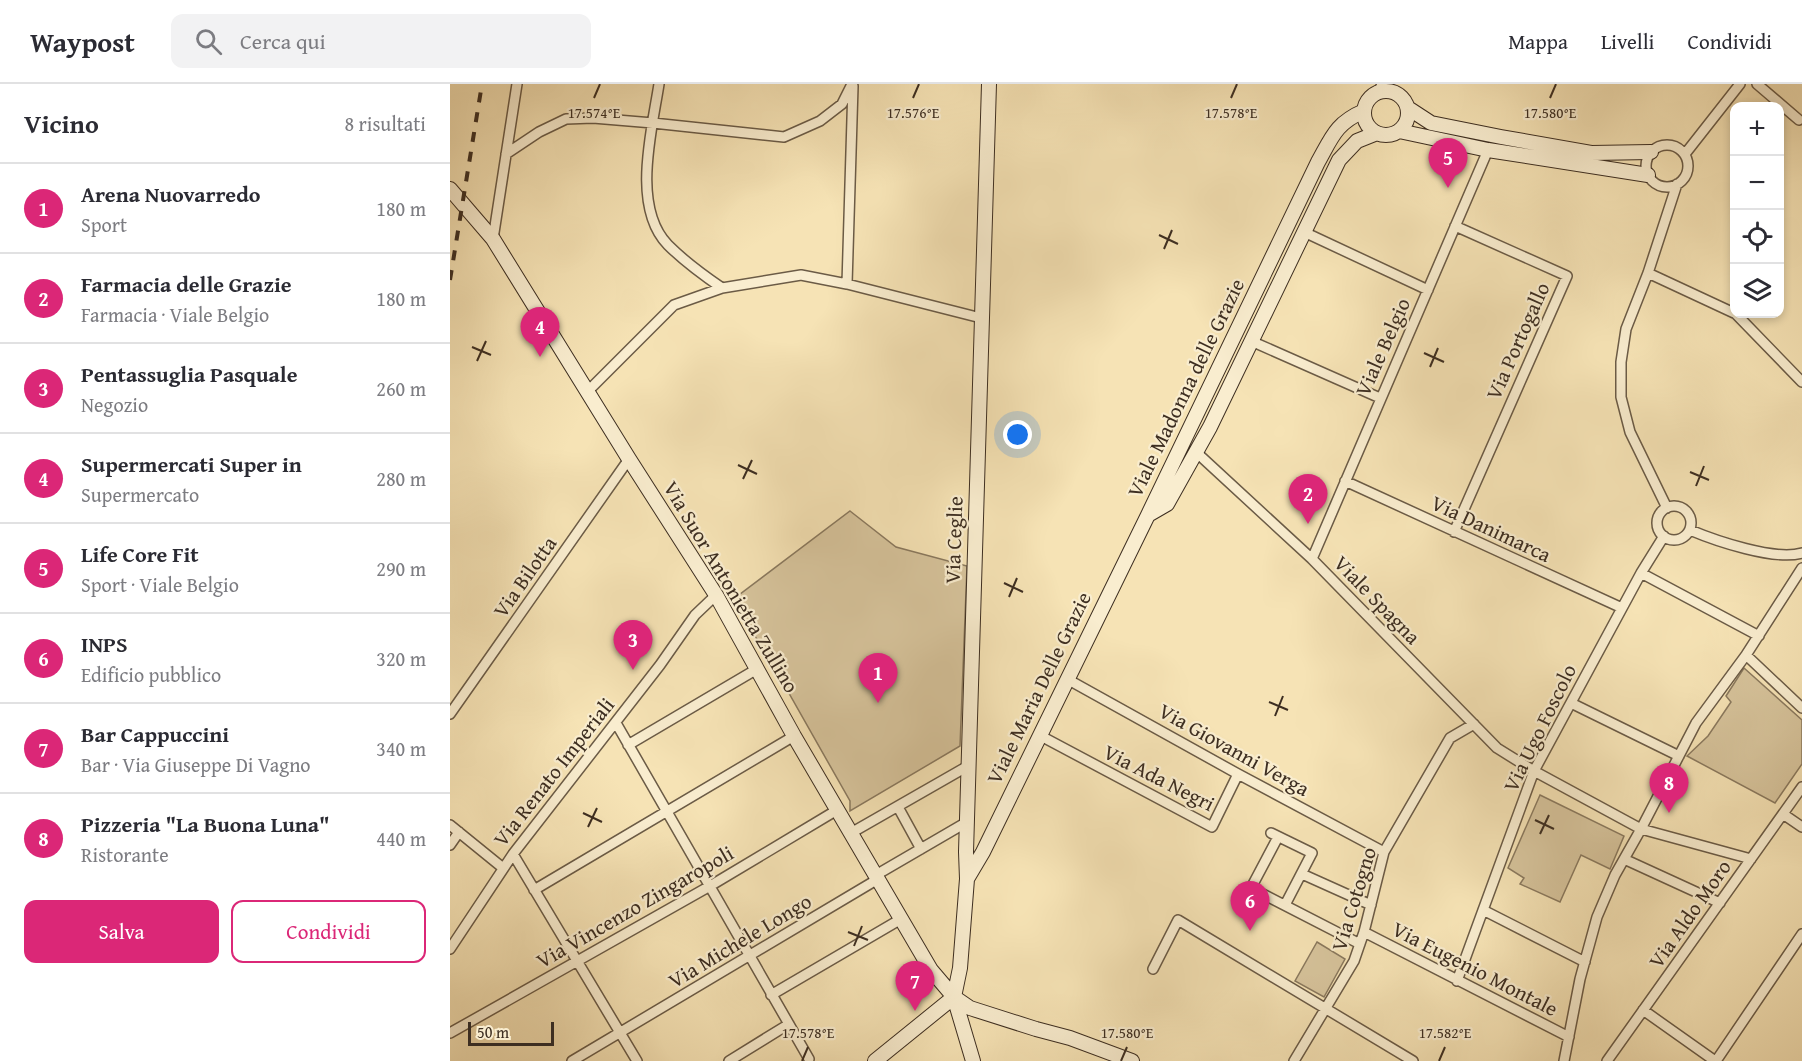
<!DOCTYPE html>
<html lang="it">
<meta charset="utf-8">
<style>
:root{--surface:#fff;--page:#f2f2f3;--text:#2b2b33;--muted:#7c7c81;--line:#e1e1e2;--accent:#db2777}
body{margin:0;font-family:"Gentium Book Plus",serif;background:var(--page);color:var(--text)}
.controls{position:absolute;right:18px;top:18px;display:grid;overflow:hidden;border-radius:12px;box-shadow:0 3px 9px #0003}
.controls button{width:54px;height:54px;display:grid;place-items:center;padding:0;border:0;border-bottom:2px solid var(--line);background:var(--surface);color:var(--text);font:30px sans-serif}
.scale{position:absolute;left:18px;bottom:15px;width:86px;box-sizing:border-box;padding-left:6px;border:3px solid #3d2e21;border-top:0;font-size:16px;line-height:21px;white-space:nowrap;color:#3d2e21;-webkit-text-stroke:4px #f9edcf;paint-order:stroke}
.you{position:absolute;left:568px;top:351px;width:21px;height:21px;margin:-15px;border:4px solid #fff;border-radius:50%;background:#1a73e8;box-shadow:0 0 0 9px #1a73e833}
.badge{display:grid;place-items:center;width:39px;height:39px;border-radius:50%;background:var(--accent);color:#fff;font-size:20px;font-weight:700}
.pin{position:absolute;translate:-50% -50px;filter:drop-shadow(0 2px 3px #0008)}
.pin::after{content:'';position:absolute;top:32px;width:21px;height:18px;background:inherit;clip-path:polygon(0 0,100% 0,50% 100%)}
.list{margin:0;padding:0;list-style:none}
h2{display:flex;justify-content:space-between;align-items:center;height:78px;margin:0;padding:0 24px;font-size:26px}
h2 small{font-size:20px;font-weight:400;color:var(--muted)}
.list li{display:grid;grid-template-columns:39px 1fr auto;gap:18px;align-items:center;box-sizing:border-box;height:90px;padding:0 24px;border-top:2px solid var(--line)}
.list b{display:block;font-size:22px;white-space:nowrap}
.list p{margin:0;font-size:20px;white-space:nowrap;color:var(--muted)}
.list em{font-size:20px;font-style:normal;color:var(--muted)}
.actions{display:flex;gap:12px;padding:18px 24px}
.actions a{flex:1;padding:14px 0;border:2px solid var(--accent);border-radius:12px;text-align:center;font-size:21px;color:var(--accent)}
.actions .main{background:var(--accent);color:#fff}
.icon{flex:none;width:33px;height:33px;fill:none;stroke:currentColor;stroke-width:2;stroke-linecap:round;stroke-linejoin:round}
.map{position:relative;flex:none;width:1352px;height:977px;overflow:hidden}
header{display:flex;align-items:center;gap:36px;box-sizing:border-box;height:84px;padding:0 30px;background:var(--surface);border-bottom:2px solid var(--line)}
header strong{font-size:28px}
nav{display:flex;gap:33px;margin-inline-start:auto;font-size:21px}
.search{width:420px;height:54px;background:var(--page);display:flex;align-items:center;gap:15px;box-sizing:border-box;padding:0 21px;border-radius:12px;color:var(--muted);font-size:22px}
main{display:flex}
aside{flex:1;background:var(--surface)}
.map>svg:first-child{display:block}
.green{fill:#d7c49c;stroke:#8a795e;stroke-width:1.5}
.lines{fill:none;stroke-linecap:round;stroke-linejoin:round}
.street-casing{stroke:#6b5b46;stroke-width:12}
.secondary-casing{stroke:#3d2e21;stroke-width:16}
.street{stroke:#f9edcf;stroke-width:9}
.secondary{stroke:#f9edcf;stroke-width:14}
.rail{stroke:#3d2e21;stroke-width:4;stroke-dasharray:10 10;stroke-linecap:butt}
.ticks{fill:none;stroke:#3d2e21;stroke-width:2}
.labels{text-anchor:middle;stroke-width:4.5;stroke-linejoin:round;paint-order:stroke}
.street-label{font-size:21px;fill:#3d2e21;stroke:#f9edcf}
.ticks-label{font-size:15px;text-anchor:middle;fill:#3d2e21;stroke:#f9edcf;stroke-width:4.5;stroke-linejoin:round;paint-order:stroke}
</style>
<header>
<strong>Waypost</strong>
<div class="search"><svg class="icon" aria-label="search" viewBox="0 0 24 24"><circle cx="10" cy="10" r="6"/><path d="M15 15l6 6"/></svg>Cerca qui</div>
<nav><a>Mappa</a><a>Livelli</a><a>Condividi</a></nav>
</header>
<main>
<aside>
<h2>Vicino<small>8 risultati</small></h2>
<ul class="list">
<li><span class="badge">1</span><div><b>Arena Nuovarredo</b><p>Sport</p></div><em>180 m</em></li>
<li><span class="badge">2</span><div><b>Farmacia delle Grazie</b><p>Farmacia · Viale Belgio</p></div><em>180 m</em></li>
<li><span class="badge">3</span><div><b>Pentassuglia Pasquale</b><p>Negozio</p></div><em>260 m</em></li>
<li><span class="badge">4</span><div><b>Supermercati Super in</b><p>Supermercato</p></div><em>280 m</em></li>
<li><span class="badge">5</span><div><b>Life Core Fit</b><p>Sport · Viale Belgio</p></div><em>290 m</em></li>
<li><span class="badge">6</span><div><b>INPS</b><p>Edificio pubblico</p></div><em>320 m</em></li>
<li><span class="badge">7</span><div><b>Bar Cappuccini</b><p>Bar · Via Giuseppe Di Vagno</p></div><em>340 m</em></li>
<li><span class="badge">8</span><div><b>Pizzeria &quot;La Buona Luna&quot;</b><p>Ristorante</p></div><em>440 m</em></li>
</ul>
<div class="actions"><a class="main">Salva</a><a>Condividi</a></div>
</aside>
<div class="map">
<svg width="1352" height="977" viewBox="0 0 1352 977">
<rect width="100%" height="100%" fill="#f6e3b5"/>
<filter id="stains"><feTurbulence type="fractalNoise" baseFrequency=".00333" numOctaves="4"/><feColorMatrix values="0 0 0 0 .2 0 0 0 0 .09 0 0 0 0 .02 0 0 0 .5 -.17"/></filter>
<radialGradient id="worn" r=".72"><stop offset=".6" stop-color="#630" stop-opacity="0"/><stop offset="1" stop-color="#630" stop-opacity=".3"/></radialGradient>
<path class="green" d="M400,427L446,463L517,482L510,662L400,727V717L315,567L281,517Z
M1294,584L1352,636V680L1325,719L1237,672L1258,652L1281,618L1276,612Z
M1090,711L1174,752L1160,785L1131,771L1110,818L1070,800L1074,794L1058,784Z
M867,858L895,875L874,913L845,897Z"/>
<g class="lines">
<g class="street-casing">
<path id="street" d="M209,0C202,46 181,123 218,161C234,177 253,191 272,204
M1307,0L1349,36
M929,7L932,0
M1196 82a21 21 0 1 1 42 0a21 21 0 1 1-42 0Z
M56,70L89,48L116,35L143,34L203,39L334,53L370,37L392,20L402,0
M1235,70L1290,0
M854,148L978,206
M43,155L67,0
M1198,189L1284,229
M397,200L403,2
M1286,230L1352,298
M801,257L930,314
M137,308L224,221L272,204L351,191L397,200L531,234
M746,368L862,475L1047,664L1084,687L1191,745L1301,775
M895,397L1172,524
M1207 439a17 17 0 1 1 34 0a17 17 0 1 1-34 0Z
M1217,424L1180,348L1171,313V278L1176,245L1198,189L1227,100
M1240,446C1266,457 1325,477 1352,469
M1004,448L1117,192L1005,142
M862,475L1038,66
M1191,489L1309,552
M1296,571L1352,624
M617,595L788,690L934,768
M1121,619L1229,672
M0,630L179,375
M166,639L359,975
M589,651L762,743L788,690
M178,661L307,585
M448,723L471,765
M1333,730L1352,743
M0,741L53,784
M401,749L518,682
M821,749L862,769L835,821
M828,753L801,804L910,860
M0,761L9,748
M63,770L187,977
M1174,775L1270,819
M852,790L921,821
M426,791L517,738
M84,806L344,652
M1033,826L1135,878
M914,848L1119,953
M0,865L63,770L210,581L245,531L266,511
M703,885L728,836L963,977
M1007,897L1084,687L1191,489L1214,452
M321,911L451,835
M1193,926L1265,977
M0,949L260,802L387,726
M122,977L428,795
M279,977L339,940
M844,977L904,877L914,848L934,768L1000,654L1024,640
M1114,977L1130,895L1147,833L1165,791L1191,745L1246,639L1296,571L1352,484
M1157,977L1352,703
M1266,977L1352,850"/>
</g>
<g class="secondary-casing">
<path id="secondary" d="M914 29a22 22 0 1 1 44 0a22 22 0 1 1-44 0Z
M958,24L981,39L1051,53L1141,69L1201,68
M949,47L1038,66L1198,91
M0,105L43,155L179,375L266,511L344,652L481,886L504,913L520,924L586,945L620,954L682,977
M698,431L717,420L760,343L889,76L907,57L927,49
M517,795L533,768L698,431L868,78C882,53 886,39 914,27
M425,977L504,913
M523,977L504,913L510,884L517,795L516,768L539,0"/>
</g>
<use href="#street" class="street"/>
<use href="#secondary" class="secondary"/>
<path class="rail" d="M0,196L32,0"/>
</g>
<path class="ticks" d="M144,14L150,0M463,14L469,0M781,14L787,0M1100,14L1106,0M709,151L728,160M714,165L722,146M22,263L41,271M974,269L994,278M27,277L36,257M980,283L988,264M288,381L307,390M1240,388L1259,396M293,395L302,376M1246,402L1254,382M554,499L573,508M559,513L567,494M819,618L838,626M825,632L833,612M133,729L152,738M1085,736L1104,745M138,743L147,724M1090,750L1099,731M398,848L418,856M404,862L412,842M352,977L358,963M671,977L677,963M989,977L995,963"/>
<g class="labels">
<g class="street-label">
<text transform="translate(1068 257) rotate(-66)" y="7">Via Portogallo</text>
<text transform="translate(933 263) rotate(-66)" y="7">Viale Belgio</text>
<text transform="translate(736 304) rotate(-64)" y="7">Viale Madonna delle Grazie</text>
<text transform="translate(1041 445) rotate(25)" y="7">Via Danimarca</text>
<text transform="translate(504 456) rotate(-88)" y="7">Via Ceglie</text>
<text transform="translate(75 493) rotate(-55)" y="7">Via Bilotta</text>
<text transform="translate(281 503) rotate(59)" y="7">Via Suor Antonietta Zullino</text>
<text transform="translate(927 516) rotate(46)" y="7">Viale Spagna</text>
<text transform="translate(589 604) rotate(-64)" y="7">Viale Maria Delle Grazie</text>
<text transform="translate(1090 644) rotate(-64)" y="7">Via Ugo Foscolo</text>
<text transform="translate(784 666) rotate(29)" y="7">Via Giovanni Verga</text>
<text transform="translate(104 688) rotate(-52)" y="7">Via Renato Imperiali</text>
<text transform="translate(709 694) rotate(27)" y="7">Via Ada Negri</text>
<text transform="translate(904 815) rotate(-73)" y="7">Via Cotogno</text>
<text transform="translate(185 823) rotate(-30)" y="7">Via Vincenzo Zingaropoli</text>
<text transform="translate(1240 830) rotate(-55)" y="7">Via Aldo Moro</text>
<text transform="translate(290 857) rotate(-31)" y="7">Via Michele Longo</text>
<text transform="translate(1025 885) rotate(27)" y="7">Via Eugenio Montale</text>
</g>
</g>
<g class="ticks-label">
<text x="144" y="34">17.574°E</text>
<text x="463" y="34">17.576°E</text>
<text x="781" y="34">17.578°E</text>
<text x="1100" y="34">17.580°E</text>
<text x="358" y="954">17.578°E</text>
<text x="677" y="954">17.580°E</text>
<text x="995" y="954">17.582°E</text>
</g>
<rect width="100%" height="100%" filter="url(#stains)"/>
<rect width="100%" height="100%" fill="url(#worn)"/>
</svg>
<div class="controls">
<button>+</button>
<button>−</button>
<button><svg class="icon" aria-label="locate" viewBox="0 0 24 24"><circle cx="12" cy="12" r="6"/><path d="M12 2v4M12 18v4M2 12h4M18 12h4"/></svg></button>
<button><svg class="icon" aria-label="layers" viewBox="0 0 24 24"><path d="M12 4l9 5-9 5-9-5zM3 14l9 5 9-5"/></svg></button>
</div>
<div class="scale">50 m</div>
<div class="you"></div>
<div class="pin badge" style="left:428px;top:619px">1</div>
<div class="pin badge" style="left:858px;top:440px">2</div>
<div class="pin badge" style="left:183px;top:586px">3</div>
<div class="pin badge" style="left:90px;top:273px">4</div>
<div class="pin badge" style="left:998px;top:104px">5</div>
<div class="pin badge" style="left:800px;top:847px">6</div>
<div class="pin badge" style="left:465px;top:927px">7</div>
<div class="pin badge" style="left:1219px;top:729px">8</div>
</div>
</main>
